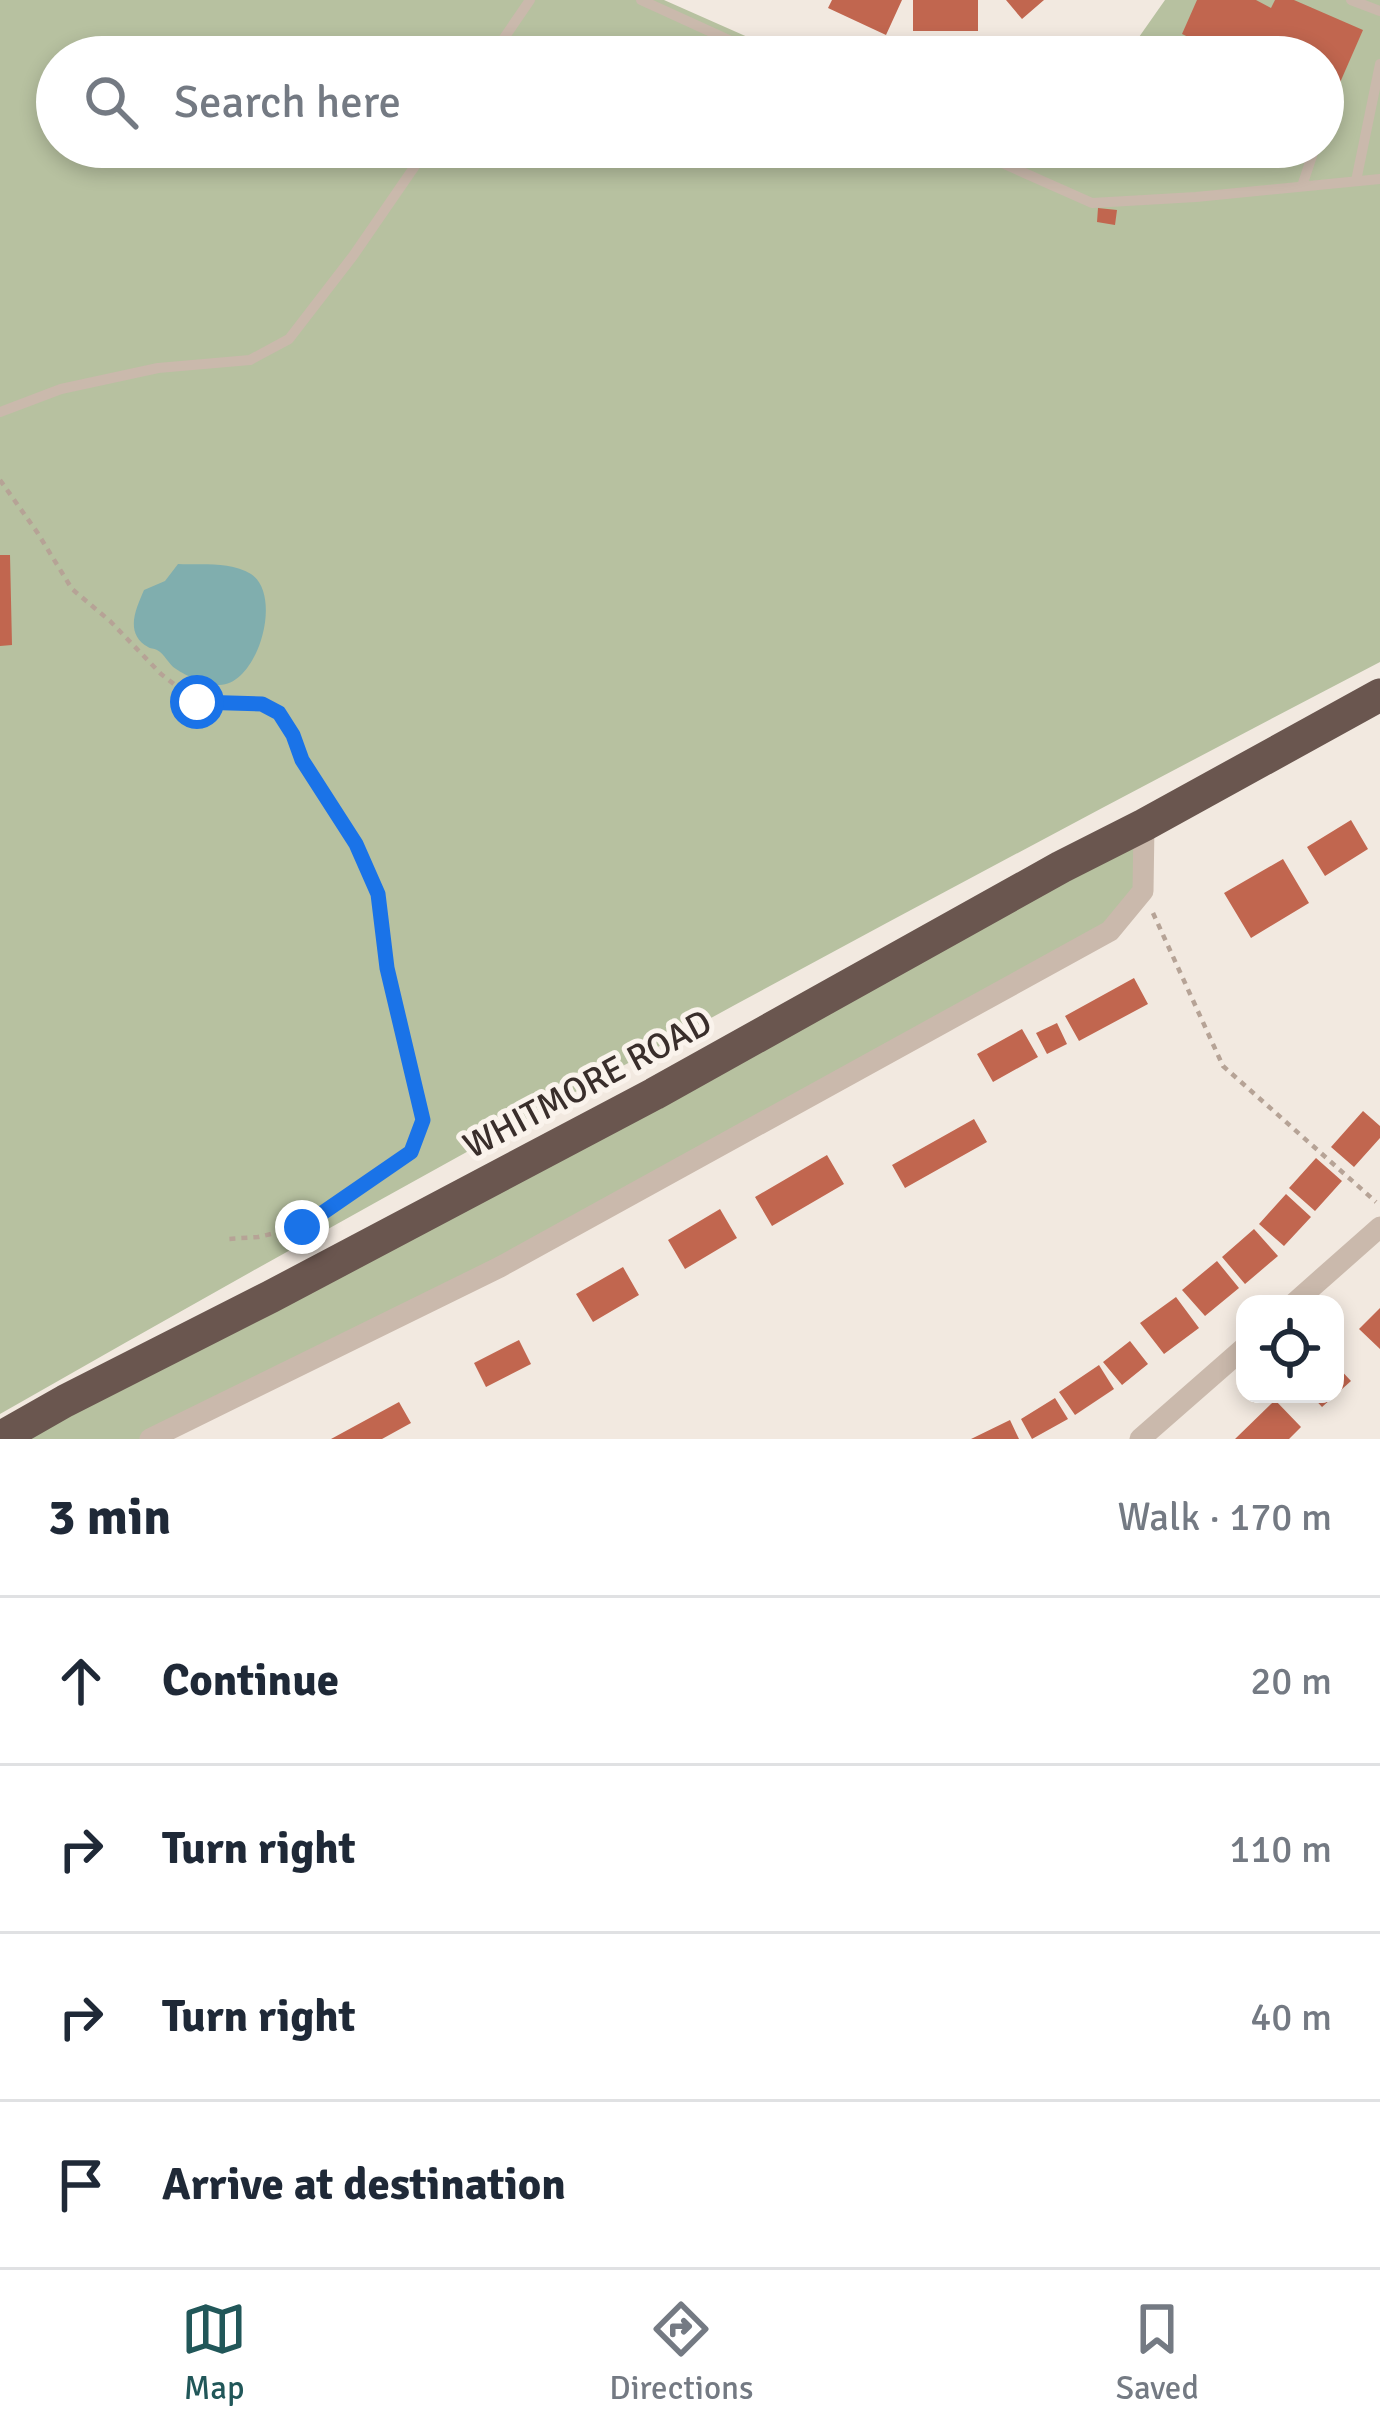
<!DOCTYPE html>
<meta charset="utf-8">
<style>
:root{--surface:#fff;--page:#f2f2f3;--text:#1f2937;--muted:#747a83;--line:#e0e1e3;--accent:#215759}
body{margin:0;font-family:Signika,sans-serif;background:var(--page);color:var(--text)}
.controls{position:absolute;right:36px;bottom:36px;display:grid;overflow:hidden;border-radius:24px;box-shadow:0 6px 18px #0003}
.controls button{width:108px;height:108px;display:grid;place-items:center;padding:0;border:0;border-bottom:3px solid var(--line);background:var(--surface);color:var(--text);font:60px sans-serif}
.stop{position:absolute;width:36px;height:36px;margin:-27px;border:9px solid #1a73e8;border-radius:50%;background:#fff}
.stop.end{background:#1a73e8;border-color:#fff;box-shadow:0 3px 12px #0008}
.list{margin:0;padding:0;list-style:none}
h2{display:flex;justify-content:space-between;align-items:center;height:156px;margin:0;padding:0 48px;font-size:51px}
h2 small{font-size:39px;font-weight:400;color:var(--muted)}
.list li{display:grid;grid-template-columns:78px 1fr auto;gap:36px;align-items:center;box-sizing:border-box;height:168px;padding:0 48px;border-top:3px solid var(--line)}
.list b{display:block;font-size:45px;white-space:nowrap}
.list em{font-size:39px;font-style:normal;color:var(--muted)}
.icon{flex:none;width:66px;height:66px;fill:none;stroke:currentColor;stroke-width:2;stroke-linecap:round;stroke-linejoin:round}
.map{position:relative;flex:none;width:1380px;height:1439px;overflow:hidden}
.search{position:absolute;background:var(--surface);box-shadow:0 6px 18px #0003;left:36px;right:36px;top:36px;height:132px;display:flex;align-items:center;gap:30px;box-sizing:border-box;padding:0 42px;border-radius:66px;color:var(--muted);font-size:45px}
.sheet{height:828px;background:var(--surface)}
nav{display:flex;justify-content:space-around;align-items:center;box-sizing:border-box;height:168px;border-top:3px solid var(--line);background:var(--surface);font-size:33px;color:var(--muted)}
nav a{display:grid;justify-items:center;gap:6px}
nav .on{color:var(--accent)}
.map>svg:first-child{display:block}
.green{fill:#b7c1a0}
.water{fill:#80aeae}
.building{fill:#c1664f}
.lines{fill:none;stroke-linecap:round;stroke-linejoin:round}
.path{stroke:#b6a396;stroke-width:4.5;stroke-dasharray:6 6;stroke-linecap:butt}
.service{stroke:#cab9ac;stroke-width:10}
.minor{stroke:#cab9ac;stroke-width:21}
.trunk{stroke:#6a564f;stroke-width:33}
.route{stroke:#1a73e8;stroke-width:15}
.labels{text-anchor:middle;stroke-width:10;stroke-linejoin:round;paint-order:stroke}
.street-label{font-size:36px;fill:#392e2b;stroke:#faf3ec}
</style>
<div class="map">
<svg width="1380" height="1439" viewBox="0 0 1380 1439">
<rect width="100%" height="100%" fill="#f2e9e0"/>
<path class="green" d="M0,0H664L793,57H57V147H1323V57H1125L1165,0H1380V662C916,904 455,1154 0,1414Z
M1144,825L1143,891L1110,931L541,1245L150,1439H0Z"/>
<path class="water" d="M178,564C201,565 230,561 251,574C284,596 257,686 219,685C207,685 186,676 176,669C168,664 165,654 157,650C154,648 150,649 148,647C124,633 136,609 144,590L165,581Z"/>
<path class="building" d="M832,0H902L886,35L828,8Z
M913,0H978V31H913Z
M1006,0H1044L1022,19Z
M1197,0H1256L1271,8L1275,0H1294L1363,30L1335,94L1323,89V57H1230L1182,34Z
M1098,208L1117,210L1115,225L1097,222Z
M0,555H10L12,645L0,646Z
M1351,820L1368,849L1325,876L1307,847Z
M1283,859L1309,903L1251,938L1224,893Z
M1134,978L1148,1004L1079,1041L1065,1016Z
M1057,1023L1067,1044L1047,1054L1036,1033Z
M1022,1029L1038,1057L993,1082L977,1054Z
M1363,1111L1380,1126V1138L1354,1167L1331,1147Z
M974,1119L987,1142L905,1188L892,1165Z
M827,1155L844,1184L772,1226L755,1197Z
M1316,1158L1342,1181L1315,1211L1289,1188Z
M1286,1194L1311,1217L1284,1246L1259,1224Z
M720,1209L737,1238L685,1269L668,1240Z
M1254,1229L1278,1256L1245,1284L1222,1257Z
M1217,1261L1239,1288L1205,1316L1182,1290Z
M623,1267L639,1295L593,1322L576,1294Z
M1176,1297L1199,1328L1164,1354L1140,1323Z
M1380,1308V1349L1359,1329Z
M519,1340L531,1364L486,1387L474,1363Z
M1130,1341L1148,1364L1122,1385L1103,1362Z
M1335,1364L1351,1381L1322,1407L1310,1394H1335Z
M1099,1365L1114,1389L1075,1415L1059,1392Z
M1055,1398L1068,1419L1032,1439L1021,1419Z
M1275,1400L1301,1427L1289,1439H1235Z
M399,1402L411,1423L382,1439H331Z
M1010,1420L1019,1439H971Z"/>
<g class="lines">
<path class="path" d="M0,480L37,532L72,589L110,621L161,674L197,702L263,704L279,713L293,735L302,760L356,845L378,894L387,967L423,1120L411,1152L302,1227L258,1237L228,1239
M1153,913L1223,1066L1376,1202"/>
<path class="service" d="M641,0L766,57
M1351,0L1380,11
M491,57L530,0
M1323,123L1329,106
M966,147L1092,203L1196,197L1380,179
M1356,181L1380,64
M1302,186L1315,147
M0,412L61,389L158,368L250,360L289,339L353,256L428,147"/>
<path class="minor" d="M1293,1304L1380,1227
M150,1439L500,1267L1110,931L1143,891L1144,825
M1140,1439L1245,1347"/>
<path class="trunk" d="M0,1438L65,1401L270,1297L654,1094L1061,867L1144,825L1380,695"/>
</g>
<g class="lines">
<path class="route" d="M197,702L262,704L279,713L293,735L302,760L356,844L378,894L387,968L423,1120L411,1152L302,1227"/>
</g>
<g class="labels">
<g class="street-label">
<text transform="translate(587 1083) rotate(-28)" y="13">WHITMORE ROAD</text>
</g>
</g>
</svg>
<div class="controls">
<button><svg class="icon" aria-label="locate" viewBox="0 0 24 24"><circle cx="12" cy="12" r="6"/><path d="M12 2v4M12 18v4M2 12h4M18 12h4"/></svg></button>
</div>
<div class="stop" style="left:197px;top:702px"></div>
<div class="stop end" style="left:302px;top:1227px"></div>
<div class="search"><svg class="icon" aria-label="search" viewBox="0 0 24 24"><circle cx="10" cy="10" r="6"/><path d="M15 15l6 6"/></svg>Search here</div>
</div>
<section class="sheet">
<h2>3 min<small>Walk · 170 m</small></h2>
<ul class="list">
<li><svg class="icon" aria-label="ahead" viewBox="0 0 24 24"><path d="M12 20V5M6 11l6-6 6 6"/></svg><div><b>Continue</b></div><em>20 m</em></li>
<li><svg class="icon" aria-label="right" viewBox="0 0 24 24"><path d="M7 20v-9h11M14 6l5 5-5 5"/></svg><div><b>Turn right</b></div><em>110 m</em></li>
<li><svg class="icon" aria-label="right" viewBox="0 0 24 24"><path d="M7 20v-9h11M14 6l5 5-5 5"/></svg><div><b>Turn right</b></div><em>40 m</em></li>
<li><svg class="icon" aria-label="arrive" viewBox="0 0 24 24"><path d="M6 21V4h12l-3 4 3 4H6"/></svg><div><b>Arrive at destination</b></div></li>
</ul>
</section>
<nav>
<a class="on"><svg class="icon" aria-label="map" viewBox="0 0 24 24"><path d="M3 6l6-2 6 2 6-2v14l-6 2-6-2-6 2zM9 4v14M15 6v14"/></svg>Map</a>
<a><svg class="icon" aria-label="directions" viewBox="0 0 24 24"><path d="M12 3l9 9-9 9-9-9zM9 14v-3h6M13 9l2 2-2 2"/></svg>Directions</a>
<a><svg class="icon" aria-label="saved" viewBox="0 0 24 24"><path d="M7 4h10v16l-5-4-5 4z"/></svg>Saved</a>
</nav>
